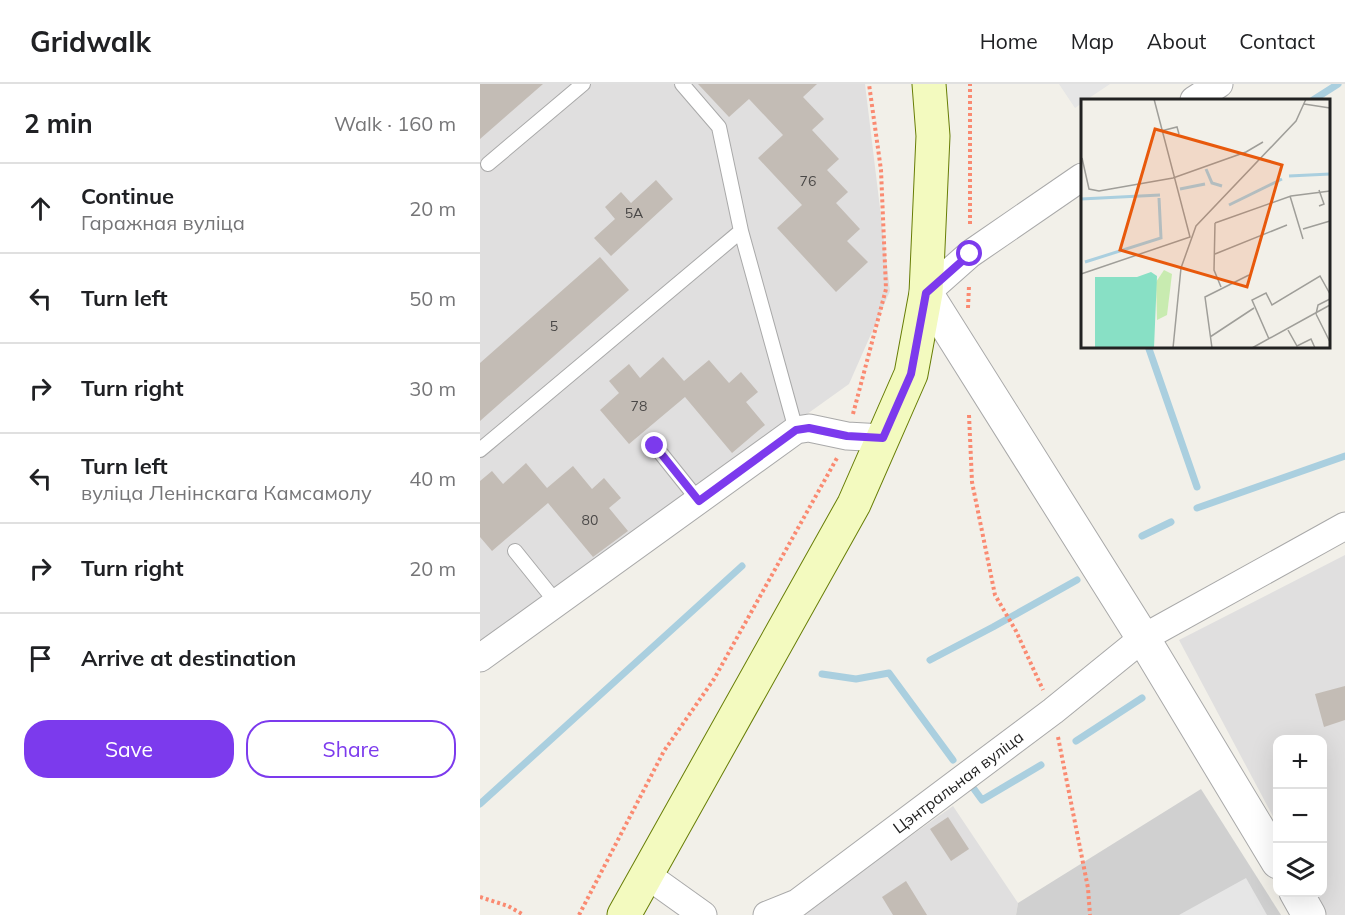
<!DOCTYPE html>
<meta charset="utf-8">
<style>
:root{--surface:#fff;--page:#f6f6f6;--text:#202124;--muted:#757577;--line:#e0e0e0;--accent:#7c3aed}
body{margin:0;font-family:Mulish,sans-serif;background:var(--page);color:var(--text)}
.controls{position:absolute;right:18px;bottom:18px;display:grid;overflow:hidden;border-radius:12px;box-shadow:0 6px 24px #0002}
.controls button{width:54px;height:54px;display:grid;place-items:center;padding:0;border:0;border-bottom:2px solid var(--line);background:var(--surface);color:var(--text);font:30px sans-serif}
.stop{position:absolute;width:18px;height:18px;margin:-14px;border:4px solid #7c3aed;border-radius:50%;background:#fff}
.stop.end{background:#7c3aed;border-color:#fff;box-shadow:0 2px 6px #0008}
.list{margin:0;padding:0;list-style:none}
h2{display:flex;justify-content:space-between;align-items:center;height:78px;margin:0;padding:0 24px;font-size:26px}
h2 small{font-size:20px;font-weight:400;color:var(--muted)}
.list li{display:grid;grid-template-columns:39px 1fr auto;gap:18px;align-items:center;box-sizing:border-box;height:90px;padding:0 24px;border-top:2px solid var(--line)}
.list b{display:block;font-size:22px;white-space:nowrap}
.list p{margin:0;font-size:20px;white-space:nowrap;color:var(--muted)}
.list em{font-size:20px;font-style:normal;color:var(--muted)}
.actions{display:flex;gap:12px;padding:18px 24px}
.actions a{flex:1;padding:14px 0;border:2px solid var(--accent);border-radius:24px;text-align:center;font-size:21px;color:var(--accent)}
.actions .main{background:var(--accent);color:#fff}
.icon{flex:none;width:33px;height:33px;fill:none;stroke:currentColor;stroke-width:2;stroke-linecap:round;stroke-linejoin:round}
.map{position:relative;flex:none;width:865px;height:831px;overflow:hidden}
header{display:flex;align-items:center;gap:36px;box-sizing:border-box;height:84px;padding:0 30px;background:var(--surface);border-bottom:2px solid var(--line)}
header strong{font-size:28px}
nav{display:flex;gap:33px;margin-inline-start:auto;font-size:21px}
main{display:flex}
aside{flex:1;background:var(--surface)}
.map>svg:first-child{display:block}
.residential{fill:#e0dfdf}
.religious{fill:#d0d0d0}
.parking{fill:#e6e6e6}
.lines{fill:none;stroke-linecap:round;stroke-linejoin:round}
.stream{stroke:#aacfdf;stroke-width:7}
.building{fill:#c3bcb5}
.service-casing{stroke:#a9a9a9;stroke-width:16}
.minor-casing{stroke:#a9a9a9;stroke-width:29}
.tertiary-casing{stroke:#a9a9a9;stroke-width:35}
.secondary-casing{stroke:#677d05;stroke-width:35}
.path{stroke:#fa8a71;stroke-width:4;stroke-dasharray:3 3;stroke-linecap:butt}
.service{stroke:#fff;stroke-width:14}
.minor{stroke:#fff;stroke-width:27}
.tertiary{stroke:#fff;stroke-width:33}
.secondary{stroke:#f3fabf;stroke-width:33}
.route{stroke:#7c3aed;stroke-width:8}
.labels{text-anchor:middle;stroke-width:6;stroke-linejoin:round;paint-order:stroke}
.number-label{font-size:14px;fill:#4a4847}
.street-label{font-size:16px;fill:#222;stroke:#fff}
.inset-river{fill:none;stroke:#aacfdf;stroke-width:3}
.inset-road{fill:none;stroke:#9f9e99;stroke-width:1.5}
.view{fill:#e8590c;fill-opacity:0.15;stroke:#e8590c;stroke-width:3}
.inset-edge{fill:none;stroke:#222;stroke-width:3}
</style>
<header>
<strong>Gridwalk</strong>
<nav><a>Home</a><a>Map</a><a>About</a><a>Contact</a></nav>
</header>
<main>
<aside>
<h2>2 min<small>Walk · 160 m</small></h2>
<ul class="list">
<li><svg class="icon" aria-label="ahead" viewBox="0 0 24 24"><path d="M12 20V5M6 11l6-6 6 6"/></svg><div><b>Continue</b><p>Гаражная вуліца</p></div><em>20 m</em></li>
<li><svg class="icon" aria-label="left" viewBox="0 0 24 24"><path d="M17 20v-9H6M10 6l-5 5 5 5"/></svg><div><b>Turn left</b></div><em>50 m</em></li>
<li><svg class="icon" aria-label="right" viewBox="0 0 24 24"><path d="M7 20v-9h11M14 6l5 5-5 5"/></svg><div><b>Turn right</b></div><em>30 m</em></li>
<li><svg class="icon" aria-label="left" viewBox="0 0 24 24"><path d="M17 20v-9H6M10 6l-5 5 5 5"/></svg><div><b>Turn left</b><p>вуліца Ленінскага Камсамолу</p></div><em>40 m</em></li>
<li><svg class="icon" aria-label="right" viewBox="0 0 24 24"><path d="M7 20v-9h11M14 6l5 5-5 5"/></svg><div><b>Turn right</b></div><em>20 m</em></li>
<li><svg class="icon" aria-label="arrive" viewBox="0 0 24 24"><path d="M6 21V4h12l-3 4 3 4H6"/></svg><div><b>Arrive at destination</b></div></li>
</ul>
<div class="actions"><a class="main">Save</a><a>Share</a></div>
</aside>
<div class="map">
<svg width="865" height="831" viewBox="0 0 865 831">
<rect width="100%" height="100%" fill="#f2f0e9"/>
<path class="residential" d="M0,0H385L410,207L369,300L0,564Z
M865,471V831H847L834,809L842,808V656H798L797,740L699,556Z
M473,722L538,819L536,831H319Z"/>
<path class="religious" d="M721,705L801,831H536L538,819Z"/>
<path class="parking" d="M579,0H630L606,16H602V19L595,24Z
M766,794L787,831H699Z"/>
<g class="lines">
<path class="stream" d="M833,16L858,0
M668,262L717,403
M717,424L865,372
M662,452L691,438
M450,576L513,543L597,496
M342,590L376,595L409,589L473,676
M596,657L662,614
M494,705L502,716L561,681
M0,720L262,482"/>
</g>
<path class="building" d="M0,0H63L0,55Z
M218,0H337L323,13L344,35L332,46L359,75L347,86L368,108L356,119L380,145L367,157L388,178L356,208L297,144L322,121L278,74L303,51L269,15L249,33Z
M176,96L193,115L131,172L114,154L135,135L125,123L141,108L151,119Z
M120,173L149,206L0,337V279Z
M183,273L204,297L229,276L249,299L261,288L278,308L266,318L285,341L252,369L205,313L149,360L120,326L139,309L129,297L149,280L160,294Z
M46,379L67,404L93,382L112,405L124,394L141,414L129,424L148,447L113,473L68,419L12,467L0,453V397L12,387L23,400Z
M865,602V636L844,643L835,610Z
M468,733L489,765L471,777L450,745Z
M426,797L447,831H413L402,813Z"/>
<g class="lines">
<g class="service-casing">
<path id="service" d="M202,0L239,43L261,147L316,346
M8,80L103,0
M175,362L219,417
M0,366L261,147
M35,467L76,518"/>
</g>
<g class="minor-casing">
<path id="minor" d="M714,16L739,0
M446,209L490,170L602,93
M0,574L316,346L329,344L367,352L403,354
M167,791L223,831
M287,831L317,819L573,627L663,554L865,442"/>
</g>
<g class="tertiary-casing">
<path id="tertiary" d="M446,209L663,554L798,778
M816,808L829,831"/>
</g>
<g class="secondary-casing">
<path id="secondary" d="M144,831L374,420L431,290L446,209L453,52L449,0"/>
</g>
<path class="path" d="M490,140V0
M488,224L489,202
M373,330L406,205L401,86L389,0
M489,331L492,398L515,511L536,547L563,606
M578,653L608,804L610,831
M0,813L28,822L44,831
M99,831L184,667L234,595L357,374"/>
<use href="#service" class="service"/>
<use href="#minor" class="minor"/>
<use href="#tertiary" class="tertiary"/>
<use href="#secondary" class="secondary"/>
</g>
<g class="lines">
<path class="route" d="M175,362L219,417L316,346L329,344L367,352L403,354L431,290L446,209L490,170"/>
</g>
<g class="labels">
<g class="number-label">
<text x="328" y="102">76</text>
<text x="154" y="134">5А</text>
<text x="74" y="247">5</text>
<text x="159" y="327">78</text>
<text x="110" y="441">80</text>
</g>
<g class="street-label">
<text transform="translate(478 698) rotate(-37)" y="6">Цэнтральная вуліца</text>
</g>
</g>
<g transform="translate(601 15)">
<rect width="249" height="249" fill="#f2f0e9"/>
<path d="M83,171L91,175L86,216L76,221L75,183Z" fill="#c8ebb0"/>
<path d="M70,173L76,177L73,249H14V178H56Z" fill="#88e0c5"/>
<path class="inset-river" d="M125,70L131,84L141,87M208,77L249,75M99,90L124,85M0,100L79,96M148,106L201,80M4,163L80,139L78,99"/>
<path class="inset-road" d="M223,5L249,9M80,32L96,28L98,35M1,59L8,90L18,92L92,79L165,53L182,43M209,97L222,140M238,107L243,105L238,91M134,124L210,97L249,92M134,124L133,171L140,188M222,130L249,122M134,155L206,126M0,175L109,138L73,0M235,215L249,243M235,215L237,206L249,200M207,231L216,247L230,240L234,249M129,238L173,209M188,240L171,201L185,194L191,206L239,177L249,195M92,249L100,169L115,127L215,22L225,0M131,249L124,198L168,176M171,249L249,206"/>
<path class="view" d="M74,30L201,66L166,188L39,151Z"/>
<rect width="249" height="249" class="inset-edge"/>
</g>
</svg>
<div class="controls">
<button>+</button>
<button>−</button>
<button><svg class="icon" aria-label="layers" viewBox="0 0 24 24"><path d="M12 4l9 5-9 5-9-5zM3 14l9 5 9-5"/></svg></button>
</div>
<div class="stop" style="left:490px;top:170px"></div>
<div class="stop end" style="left:175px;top:362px"></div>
</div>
</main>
